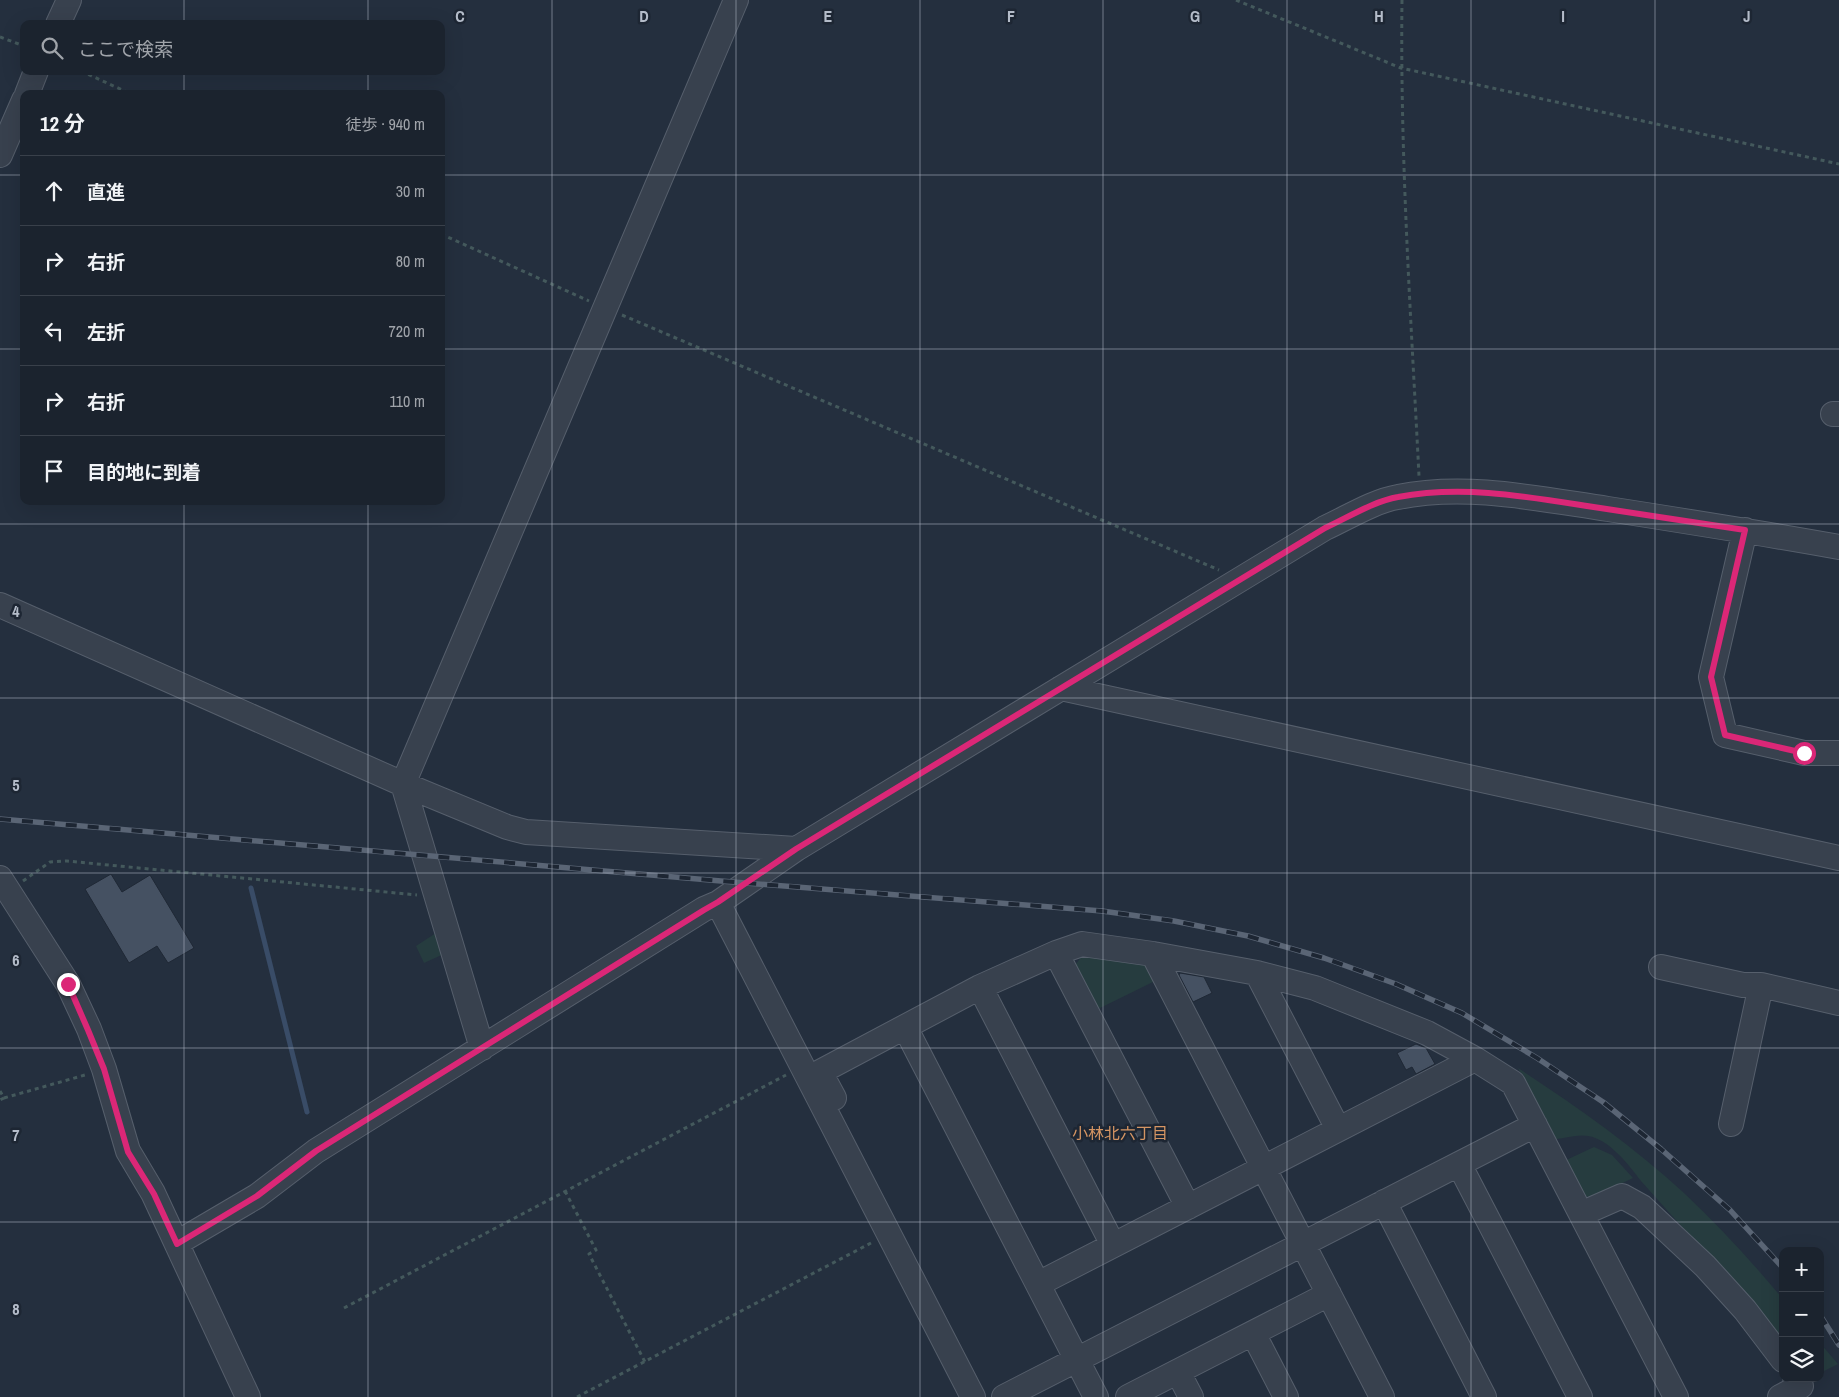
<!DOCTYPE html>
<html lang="ja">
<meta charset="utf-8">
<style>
:root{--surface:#1b232e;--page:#282f3a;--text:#f1f3f6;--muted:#a0a4aa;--line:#39404a}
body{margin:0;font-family:"Archivo Narrow","Noto Sans JP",sans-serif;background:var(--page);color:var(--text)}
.controls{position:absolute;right:15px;bottom:15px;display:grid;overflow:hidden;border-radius:10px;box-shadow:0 5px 20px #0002}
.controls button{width:45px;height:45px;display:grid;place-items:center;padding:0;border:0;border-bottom:1px solid var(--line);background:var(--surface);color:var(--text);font:25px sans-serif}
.stop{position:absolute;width:15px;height:15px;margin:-11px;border:4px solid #db2777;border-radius:50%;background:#fff}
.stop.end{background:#db2777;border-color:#fff;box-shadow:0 1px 5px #0008}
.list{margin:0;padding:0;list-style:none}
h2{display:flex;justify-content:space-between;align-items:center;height:65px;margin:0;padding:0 20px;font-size:21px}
h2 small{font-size:16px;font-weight:400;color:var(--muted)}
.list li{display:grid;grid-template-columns:32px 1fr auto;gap:15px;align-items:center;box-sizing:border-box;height:70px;padding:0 20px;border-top:1px solid var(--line)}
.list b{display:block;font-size:19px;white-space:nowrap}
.list em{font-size:16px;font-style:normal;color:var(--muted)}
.icon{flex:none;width:28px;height:28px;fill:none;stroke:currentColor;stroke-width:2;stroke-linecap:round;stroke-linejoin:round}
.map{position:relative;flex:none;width:1839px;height:1397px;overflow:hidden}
.search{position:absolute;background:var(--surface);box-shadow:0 5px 20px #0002;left:20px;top:20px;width:425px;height:55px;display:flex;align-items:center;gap:12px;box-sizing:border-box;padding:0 18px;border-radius:10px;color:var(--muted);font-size:19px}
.panel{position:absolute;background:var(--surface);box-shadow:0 5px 20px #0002;left:20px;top:90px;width:425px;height:415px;border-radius:10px}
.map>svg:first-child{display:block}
.green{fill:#263c3f}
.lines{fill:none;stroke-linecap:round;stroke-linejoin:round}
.stream{stroke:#394c67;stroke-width:5}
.building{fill:#455162;stroke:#1f2835}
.minor-casing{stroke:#565f6c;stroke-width:26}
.path{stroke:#44595c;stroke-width:3;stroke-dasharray:4 4;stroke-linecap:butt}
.minor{stroke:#38414e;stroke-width:24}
.rail-casing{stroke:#5a6575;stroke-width:5.5}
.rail{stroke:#1d2633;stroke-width:4;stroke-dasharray:11;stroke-linecap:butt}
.route{stroke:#db2777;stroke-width:6}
.grid{fill:none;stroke:#b4bcc9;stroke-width:1;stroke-opacity:0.55}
.labels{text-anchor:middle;stroke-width:5;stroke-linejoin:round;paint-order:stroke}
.neighbourhood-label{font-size:16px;fill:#d59563;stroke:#1d2633}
.grid-label{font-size:16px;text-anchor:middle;font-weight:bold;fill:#b4bcc9;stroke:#1d2633;stroke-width:5;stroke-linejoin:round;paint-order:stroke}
</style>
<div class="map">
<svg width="1839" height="1397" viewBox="0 0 1839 1397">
<rect width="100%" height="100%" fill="#242f3e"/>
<path class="green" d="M439,931L446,953L424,963L416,946Z
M1082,956L1149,961L1157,980L1098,1009L1073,968Z
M1518,1068C1576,1106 1633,1146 1684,1193C1719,1226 1752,1262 1783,1299V1340L1641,1181C1629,1165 1609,1139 1588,1136C1578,1134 1566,1138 1556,1139Z
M1594,1147L1612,1155L1633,1178L1591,1198L1578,1193L1562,1162Z
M1820,1343L1838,1364L1820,1373Z"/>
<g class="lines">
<path class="stream" d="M251,888L307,1112"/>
</g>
<path class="building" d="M111,874L122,892L150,875L194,948L168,963L157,946L129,963L85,889Z
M1180,973L1204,977L1212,993L1193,1002L1179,975Z
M1416,1044L1426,1048L1435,1064L1416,1074L1412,1067L1406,1070L1397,1053Z"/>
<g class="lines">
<g class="minor-casing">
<path id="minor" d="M736,0L403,784L507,827L526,832L796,849L718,903L973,1397
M58,24L69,0
M27,94L36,71
M0,155L24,100
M1833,414H1839
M1745,530L1711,677L1725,735L1804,753H1839
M0,605L403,784L482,1048
M1061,688L1839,858
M796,849L1325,528C1347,518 1374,501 1398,497C1467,483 1539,499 1608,509C1685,521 1762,533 1839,547
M0,878L68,984L89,1029L104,1069L128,1151L153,1193L248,1397
M1056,953L1188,1207
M1153,954L1382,1397
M1661,967L1743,985H1761L1839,1003
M1257,973L1338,1129
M980,987L1113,1245
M905,1027L1096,1397
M834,1098L820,1072L980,987L1056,953L1082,944L1153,954L1257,973L1315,988L1427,1033L1475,1059L1513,1083L1676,1397
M1731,1124L1761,985
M1459,1164L1580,1397
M1384,1202L1484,1397
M1581,1214L1622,1196L1642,1207L1705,1266L1745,1310L1783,1360
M177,1243L257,1196L316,1151L704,909L718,903
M1038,1284L1475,1059
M1253,1333L1286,1397
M1178,1372L1191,1397
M1004,1397L1535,1125
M1128,1397L1329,1294
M1780,1397L1801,1386L1795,1378"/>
</g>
<path class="path" d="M1236,0L1401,68L1839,164
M1402,0C1400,159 1411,317 1419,476
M0,37L24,46
M81,71L131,94
M441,234L589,301
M622,315L1219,570
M23,881L50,862L67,861L417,895
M0,1091L4,1098L0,1100
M4,1098L85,1075
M565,1191L596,1250L589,1254L645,1362
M344,1308L786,1075
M577,1397L871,1243"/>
<use href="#minor" class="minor"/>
<g class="rail-casing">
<path id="rail" d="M0,819L721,881L1102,911L1174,921L1248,936L1324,958L1396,984L1462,1013L1537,1058L1603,1102L1661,1149L1730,1210L1783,1268
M1820,1315L1839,1345"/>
</g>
<use href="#rail" class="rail"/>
</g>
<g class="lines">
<path class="route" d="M68,984L88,1030L104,1069L128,1152L154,1194L177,1244L257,1196L316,1151L704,910L718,902L796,849L1325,528C1347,518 1374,501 1398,497C1461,485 1524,496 1587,506C1639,514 1692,522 1745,530L1711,677L1725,735L1804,753"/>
</g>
<path class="grid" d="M184,0V24M368,0V24M552,0V1397M736,0V1397M920,0V1397M1103,0V1397M1287,0V1397M1471,0V1397M1655,0V1397M184,71V94M368,71V94M0,175H24M441,175H1839M0,349H24M441,349H1839M184,501V1397M368,501V1397M0,524H1839M0,698H1839M0,873H1839M0,1048H1839M0,1222H1839"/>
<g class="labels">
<g class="neighbourhood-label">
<text x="1120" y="1139">小林北六丁目</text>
</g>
</g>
<g class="grid-label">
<text x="460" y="22">C</text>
<text x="644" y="22">D</text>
<text x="828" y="22">E</text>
<text x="1011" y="22">F</text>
<text x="1195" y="22">G</text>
<text x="1379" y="22">H</text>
<text x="1563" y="22">I</text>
<text x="1747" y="22">J</text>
<text x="16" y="617">4</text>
<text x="16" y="791">5</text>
<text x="16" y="966">6</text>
<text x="16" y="1141">7</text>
<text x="16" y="1315">8</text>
</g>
</svg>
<div class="controls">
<button>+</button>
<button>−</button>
<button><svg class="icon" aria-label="layers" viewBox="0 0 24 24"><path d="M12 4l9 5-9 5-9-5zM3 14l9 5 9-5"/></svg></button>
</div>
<div class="stop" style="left:1804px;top:753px"></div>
<div class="stop end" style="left:68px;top:984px"></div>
<div class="search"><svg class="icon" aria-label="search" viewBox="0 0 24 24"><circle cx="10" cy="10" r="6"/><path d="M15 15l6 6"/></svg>ここで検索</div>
<section class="panel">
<h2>12 分<small>徒歩 · 940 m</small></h2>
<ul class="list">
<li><svg class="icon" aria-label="ahead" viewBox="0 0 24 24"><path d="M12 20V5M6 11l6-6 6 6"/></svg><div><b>直進</b></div><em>30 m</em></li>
<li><svg class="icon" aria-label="right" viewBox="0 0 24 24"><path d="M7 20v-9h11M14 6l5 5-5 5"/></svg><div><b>右折</b></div><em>80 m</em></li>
<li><svg class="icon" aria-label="left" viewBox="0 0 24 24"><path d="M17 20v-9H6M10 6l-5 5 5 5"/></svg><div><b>左折</b></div><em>720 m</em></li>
<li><svg class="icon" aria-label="right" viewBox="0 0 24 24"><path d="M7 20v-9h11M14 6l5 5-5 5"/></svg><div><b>右折</b></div><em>110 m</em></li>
<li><svg class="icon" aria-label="arrive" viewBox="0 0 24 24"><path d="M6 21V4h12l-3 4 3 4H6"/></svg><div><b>目的地に到着</b></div></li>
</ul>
</section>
</div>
